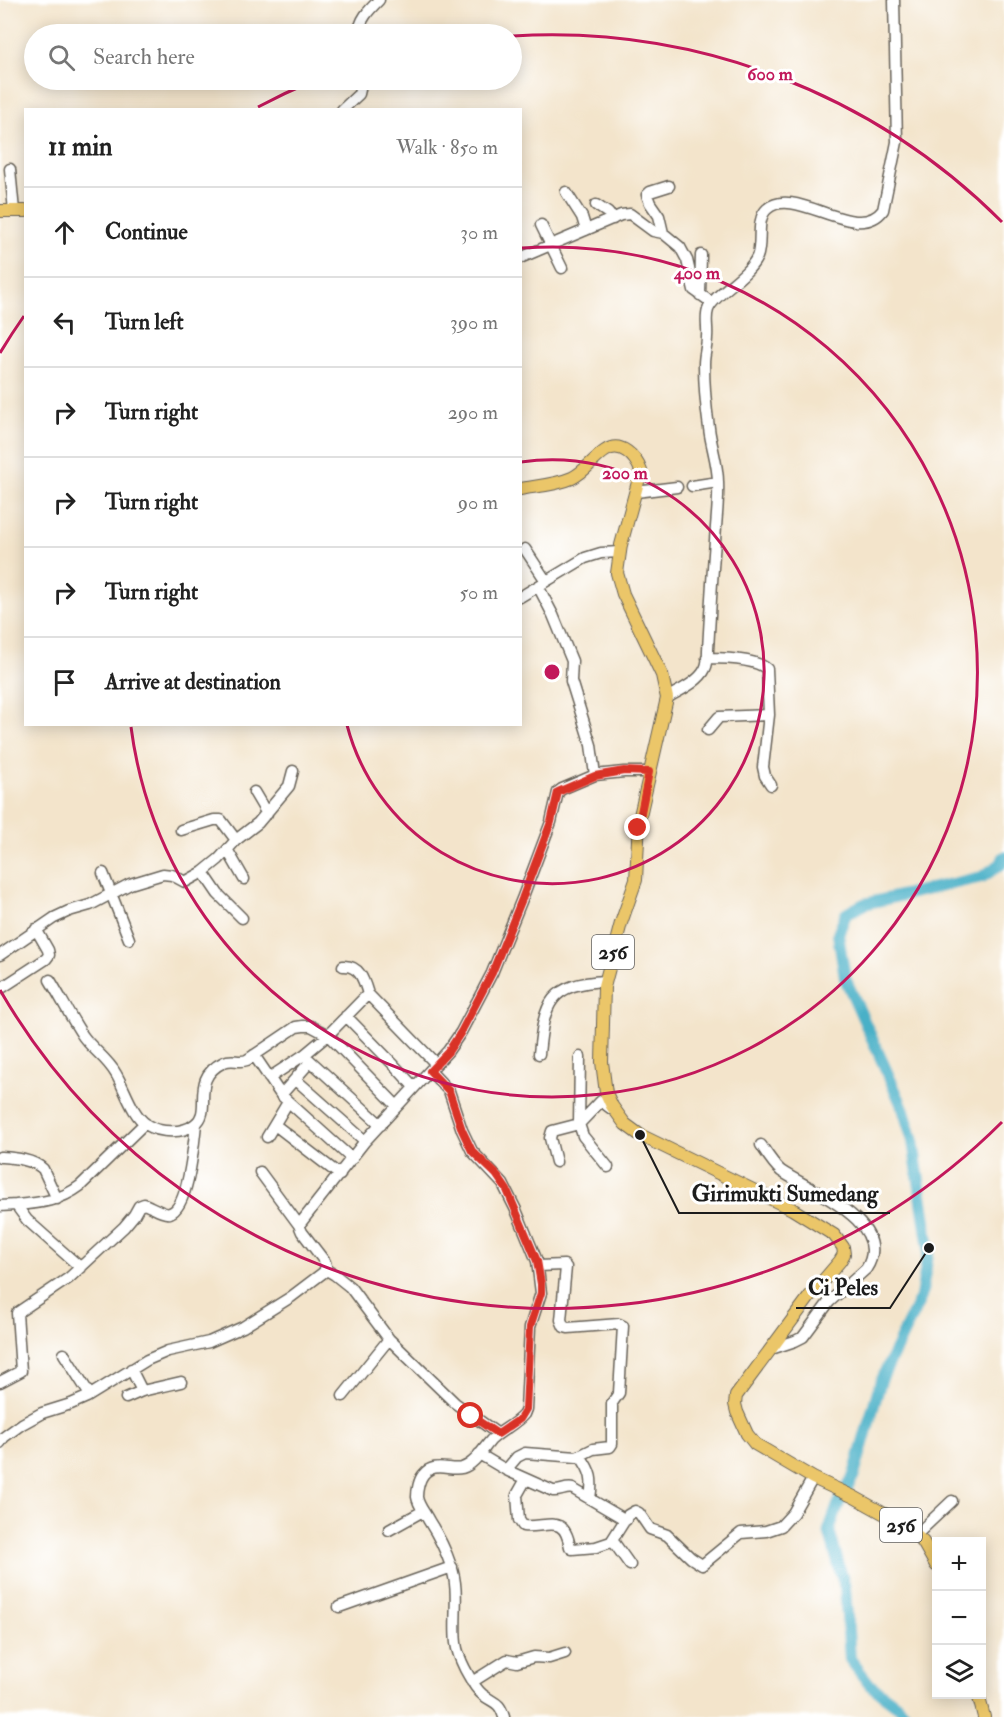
<!DOCTYPE html>
<meta charset="utf-8">
<style>
:root{--surface:#fff;--page:#f2f2f2;--text:#222;--muted:#767676;--line:#e0e0e0}
body{margin:0;font-family:"IM FELL Double Pica",serif;background:var(--page);color:var(--text)}
.controls{position:absolute;right:18px;bottom:18px;display:grid;overflow:hidden;border-radius:0px;box-shadow:0 3px 15px #0003}
.controls button{width:54px;height:54px;display:grid;place-items:center;padding:0;border:0;border-bottom:2px solid var(--line);background:var(--surface);color:var(--text);font:30px sans-serif}
.stop{position:absolute;width:18px;height:18px;margin:-14px;border:4px solid #d93025;border-radius:50%;background:#fff}
.stop.end{background:#d93025;border-color:#fff;box-shadow:0 2px 6px #0008}
.list{margin:0;padding:0;list-style:none}
h2{display:flex;justify-content:space-between;align-items:center;height:78px;margin:0;padding:0 24px;font-size:26px}
h2 small{font-size:20px;font-weight:400;color:var(--muted)}
.list li{display:grid;grid-template-columns:39px 1fr auto;gap:18px;align-items:center;box-sizing:border-box;height:90px;padding:0 24px;border-top:2px solid var(--line)}
.list b{display:block;font-size:22px;white-space:nowrap}
.list em{font-size:20px;font-style:normal;color:var(--muted)}
.icon{flex:none;width:33px;height:33px;fill:none;stroke:currentColor;stroke-width:2;stroke-linecap:round;stroke-linejoin:round}
.map{position:relative;flex:none;width:1004px;height:1717px;overflow:hidden}
.search{position:absolute;background:var(--surface);box-shadow:0 3px 15px #0003;left:24px;top:24px;width:498px;height:66px;display:flex;align-items:center;gap:15px;box-sizing:border-box;padding:0 21px;border-radius:33px;color:var(--muted);font-size:22px}
.panel{position:absolute;background:var(--surface);box-shadow:0 3px 15px #0003;left:24px;top:108px;width:498px;height:618px;border-radius:0px}
.map>svg:first-child{display:block}
.lines{fill:none;stroke-linecap:round;stroke-linejoin:round}
.river{stroke:#48b0c7;stroke-width:12}
.minor-casing{stroke:#676259;stroke-width:13}
.major-casing{stroke:#676259;stroke-width:14}
.minor{stroke:#fff;stroke-width:10}
.major{stroke:#ebc669;stroke-width:12}
.route{stroke:#d93025;stroke-width:8}
.ring{fill:none;stroke:#c2185b;stroke-width:3}
.labels{text-anchor:middle;stroke-width:6;stroke-linejoin:round;paint-order:stroke}
.shield{fill:#fff;stroke:#606060;stroke-width:1.5}
.shield-label{font-size:20px;font-weight:bold;fill:#1c1c1c}
.centre{fill:#c2185b;stroke:#fff;stroke-width:3}
.ring-label{font-size:18px;text-anchor:middle;font-weight:bold;fill:#c2185b;stroke:#fff;stroke-width:6;stroke-linejoin:round;paint-order:stroke}
.leader{fill:none;stroke:#1c1c1c;stroke-width:2}
.callout-dot{fill:#1c1c1c;stroke:#fff;stroke-width:2}
.callout-label{font-size:22px;text-anchor:middle;font-weight:bold;fill:#1c1c1c;stroke:#fff;stroke-width:6;stroke-linejoin:round;paint-order:stroke}
</style>
<div class="map">
<svg width="1004" height="1717" viewBox="0 0 1004 1717">
<rect width="100%" height="100%" fill="#fff"/>
<filter id="ink" filterUnits="userSpaceOnUse"><feTurbulence type="fractalNoise" baseFrequency=".0167" numOctaves="2"/><feDisplacementMap in="SourceGraphic" scale="12" xChannelSelector="R" yChannelSelector="G"/><feConvolveMatrix kernelMatrix="1 2 1 2 8 2 1 2 1" color-interpolation-filters="sRGB"/></filter>
<filter id="wash" filterUnits="userSpaceOnUse"><feTurbulence type="fractalNoise" baseFrequency=".008" numOctaves="4" result="noise"/><feDisplacementMap in="SourceGraphic" scale="24" xChannelSelector="R" yChannelSelector="G"/><feGaussianBlur stdDeviation="1.35" result="paint"/><feColorMatrix in="noise" values="0 0 0 0 0 0 0 0 0 0 0 0 0 0 0 0 0 1.4 0 .05"/><feComposite in="paint" operator="in"/></filter>
<g filter="url(#wash)">
<rect width="100%" height="100%" fill="#f3e4cb"/>
<g class="lines">
<path class="river" d="M908,1717L897,1705L870,1685L850,1659L845,1588L829,1530L838,1505L854,1475L881,1380L921,1297L929,1248L913,1141L903,1108L845,978L838,934L846,914L864,904L982,877L1001,864L1004,857"/>
</g>
</g>
<g filter="url(#ink)">
<g class="lines">
<g class="minor-casing">
<path id="minor" d="M359,34C359,20 369,10 379,0
M342,110L359,94L362,80
M10,169L14,211
M566,192L582,217L586,230
M596,205L608,213L613,219
M541,225L562,268
M663,233L659,216L650,203L647,195L650,192L669,186
M520,258L621,215L630,214L653,231L663,233L680,247L687,260L694,290L711,302
M700,295L701,255
M692,486L718,482
M636,492L677,487
M525,549L546,581
M538,586L553,615L572,661L571,681L591,745L595,775
M520,597L585,558L601,553L620,552
M707,658C723,658 756,659 767,669L769,715L763,767L765,776L771,785
M667,698C678,691 699,682 705,669C708,664 708,656 708,650C710,614 712,578 715,541C716,522 719,501 718,482C718,464 711,446 709,428C706,407 704,385 704,364C704,355 707,346 707,337C708,328 705,318 708,310C712,295 748,277 757,257C763,243 755,220 767,209C795,184 857,245 883,210L897,142L894,0
M708,730L719,717L769,715
M254,792L267,814
M181,830L214,820H221L236,840
M228,851L244,879
M203,872L218,894L242,918
M103,873L129,939
M0,955L54,918L69,911L90,905L130,884L163,874L172,875L185,882L203,872L219,859L236,840L258,823L289,786L293,771
M343,966C360,965 364,981 368,994L436,1064
M50,980C61,998 71,1018 83,1036C93,1050 108,1059 116,1074C125,1089 132,1115 147,1125C160,1133 183,1134 195,1124C214,1110 188,1079 224,1062C232,1058 239,1063 247,1060L296,1027L303,1026H311L328,1035L397,1106
M0,989L46,959L49,955L48,950L36,929
M368,994L328,1035L304,1055L381,1125
M346,1016L394,1065L414,1087
M539,1054C544,1002 550,984 605,981
M254,1055L281,1095L352,1159
M580,1057L579,1124L583,1136L608,1167
M430,1071L449,1091L462,1130L472,1151L503,1184L516,1210L537,1261L541,1293L530,1327L526,1409L524,1414C515,1425 501,1430 491,1440C483,1449 475,1464 462,1468C449,1471 434,1461 423,1475C419,1480 417,1490 417,1497C418,1505 425,1513 429,1521C438,1535 446,1551 451,1566C460,1590 453,1618 456,1643C457,1652 461,1661 465,1669C470,1678 475,1689 483,1695C495,1704 499,1701 504,1717
M269,1078L304,1055
M295,1079L365,1141
M281,1095L310,1062
M275,1125L340,1175
M267,1137L288,1102
M761,1145C767,1154 773,1164 781,1171C809,1190 896,1223 866,1269L829,1302L803,1337L795,1341L771,1349
M0,1157C14,1158 33,1159 43,1169L57,1199
M556,1162L550,1138L552,1131L579,1124L601,1101L613,1110
M260,1172L299,1225
M16,1205C40,1203 60,1201 80,1186L145,1123
M0,1206L16,1205L27,1220L81,1268
M325,1269L335,1275L350,1287L389,1339L455,1403L498,1434
M64,1354L90,1395
M131,1369L142,1391
M0,1382L21,1371L17,1313L69,1278L124,1227L134,1215L139,1206L144,1204C150,1206 165,1215 170,1213C189,1207 194,1141 196,1124
M343,1396L389,1339
M126,1398L142,1391L181,1382
M0,1443L4,1437L22,1424L42,1413L71,1404L87,1397L147,1360L168,1351L209,1342L243,1327L291,1297L324,1272L326,1266L325,1262L302,1232L299,1225L365,1141L448,1051L461,1032L492,973L522,899L551,822L558,792L562,789L595,775L624,772H649
M479,1454L506,1470L553,1491C560,1492 566,1487 573,1489L626,1520
M580,1456C592,1472 593,1480 590,1499
M506,1470L517,1457L525,1453L577,1457L593,1449L610,1447L612,1444V1403L619,1393L623,1326L619,1324L568,1328L564,1327L561,1320L566,1267L564,1265L538,1266
M526,1479L517,1495L519,1520L523,1526C548,1528 564,1513 570,1547L572,1549L596,1547L611,1542L615,1544L630,1565
M389,1530L423,1511
M916,1535L952,1501
M611,1542L628,1515L635,1511L639,1513L650,1529L667,1535L691,1558L702,1565L741,1533L766,1531L781,1526L793,1513L813,1478
M339,1607L452,1567
M472,1682L507,1660L517,1662L534,1657L549,1658L565,1653"/>
</g>
<g class="major-casing">
<path id="major" d="M0,211H26
M520,489C537,486 556,485 572,478C585,472 593,459 605,451C621,440 636,457 641,471L621,545L617,573L623,594L662,675L667,698L639,820L636,880L621,923L604,987L602,1062L606,1093L612,1106L625,1124L640,1135L792,1209L834,1235L843,1247L844,1254L840,1261L810,1296L736,1396L735,1404L737,1412L747,1434L755,1444L813,1478L854,1497L890,1517L913,1533L923,1542L936,1565
M978,1694L984,1717"/>
</g>
<use href="#minor" class="minor"/>
<use href="#major" class="major"/>
</g>
</g>
<g class="lines" filter="url(#ink)">
<path class="route" d="M471,1416L498,1434L520,1419L526,1409L530,1327L541,1293V1284L537,1261L507,1190L496,1174L472,1151L462,1130L449,1091L430,1071L448,1052L461,1032L492,973L522,899L551,822L558,792L595,776L624,771L649,772L638,828"/>
</g>
<g class="ring">
<path d="M521 462A212 212 0 1 1 347 725"/>
<path d="M522 248A425 425 0 1 1 131 727"/>
<path d="M1002 1122A637 637 0 0 1 0 990M0 353A637 637 0 0 1 24 316M258 107A637 637 0 0 1 313 81M513 36A637 637 0 0 1 1002 222"/>
</g>
<g class="labels">
<g class="shield">
<rect x="592" y="935" width="42" height="34" rx="4.5"/>
<rect x="880" y="1508" width="42" height="34" rx="4.5"/>
</g>
<g class="shield-label">
<text x="613" y="959">256</text>
<text x="901" y="1532">256</text>
</g>
</g>
<circle cx="552" cy="672" r="9" class="centre"/>
<g class="ring-label">
<text x="770" y="80">600 m</text>
<text x="697" y="279">400 m</text>
<text x="625" y="479">200 m</text>
</g>
<path class="leader" d="M640 1135L679 1213H890M929 1248L890 1308H796"/>
<g class="callout-dot">
<circle cx="640" cy="1135" r="6"/>
<circle cx="929" cy="1248" r="6"/>
</g>
<g class="callout-label">
<text x="785" y="1201">Girimukti Sumedang</text>
<text x="843" y="1295">Ci Peles</text>
</g>
</svg>
<div class="controls">
<button>+</button>
<button>−</button>
<button><svg class="icon" aria-label="layers" viewBox="0 0 24 24"><path d="M12 4l9 5-9 5-9-5zM3 14l9 5 9-5"/></svg></button>
</div>
<div class="stop" style="left:471px;top:1416px"></div>
<div class="stop end" style="left:638px;top:828px"></div>
<div class="search"><svg class="icon" aria-label="search" viewBox="0 0 24 24"><circle cx="10" cy="10" r="6"/><path d="M15 15l6 6"/></svg>Search here</div>
<section class="panel">
<h2>11 min<small>Walk · 850 m</small></h2>
<ul class="list">
<li><svg class="icon" aria-label="ahead" viewBox="0 0 24 24"><path d="M12 20V5M6 11l6-6 6 6"/></svg><div><b>Continue</b></div><em>30 m</em></li>
<li><svg class="icon" aria-label="left" viewBox="0 0 24 24"><path d="M17 20v-9H6M10 6l-5 5 5 5"/></svg><div><b>Turn left</b></div><em>390 m</em></li>
<li><svg class="icon" aria-label="right" viewBox="0 0 24 24"><path d="M7 20v-9h11M14 6l5 5-5 5"/></svg><div><b>Turn right</b></div><em>290 m</em></li>
<li><svg class="icon" aria-label="right" viewBox="0 0 24 24"><path d="M7 20v-9h11M14 6l5 5-5 5"/></svg><div><b>Turn right</b></div><em>90 m</em></li>
<li><svg class="icon" aria-label="right" viewBox="0 0 24 24"><path d="M7 20v-9h11M14 6l5 5-5 5"/></svg><div><b>Turn right</b></div><em>50 m</em></li>
<li><svg class="icon" aria-label="arrive" viewBox="0 0 24 24"><path d="M6 21V4h12l-3 4 3 4H6"/></svg><div><b>Arrive at destination</b></div></li>
</ul>
</section>
</div>
